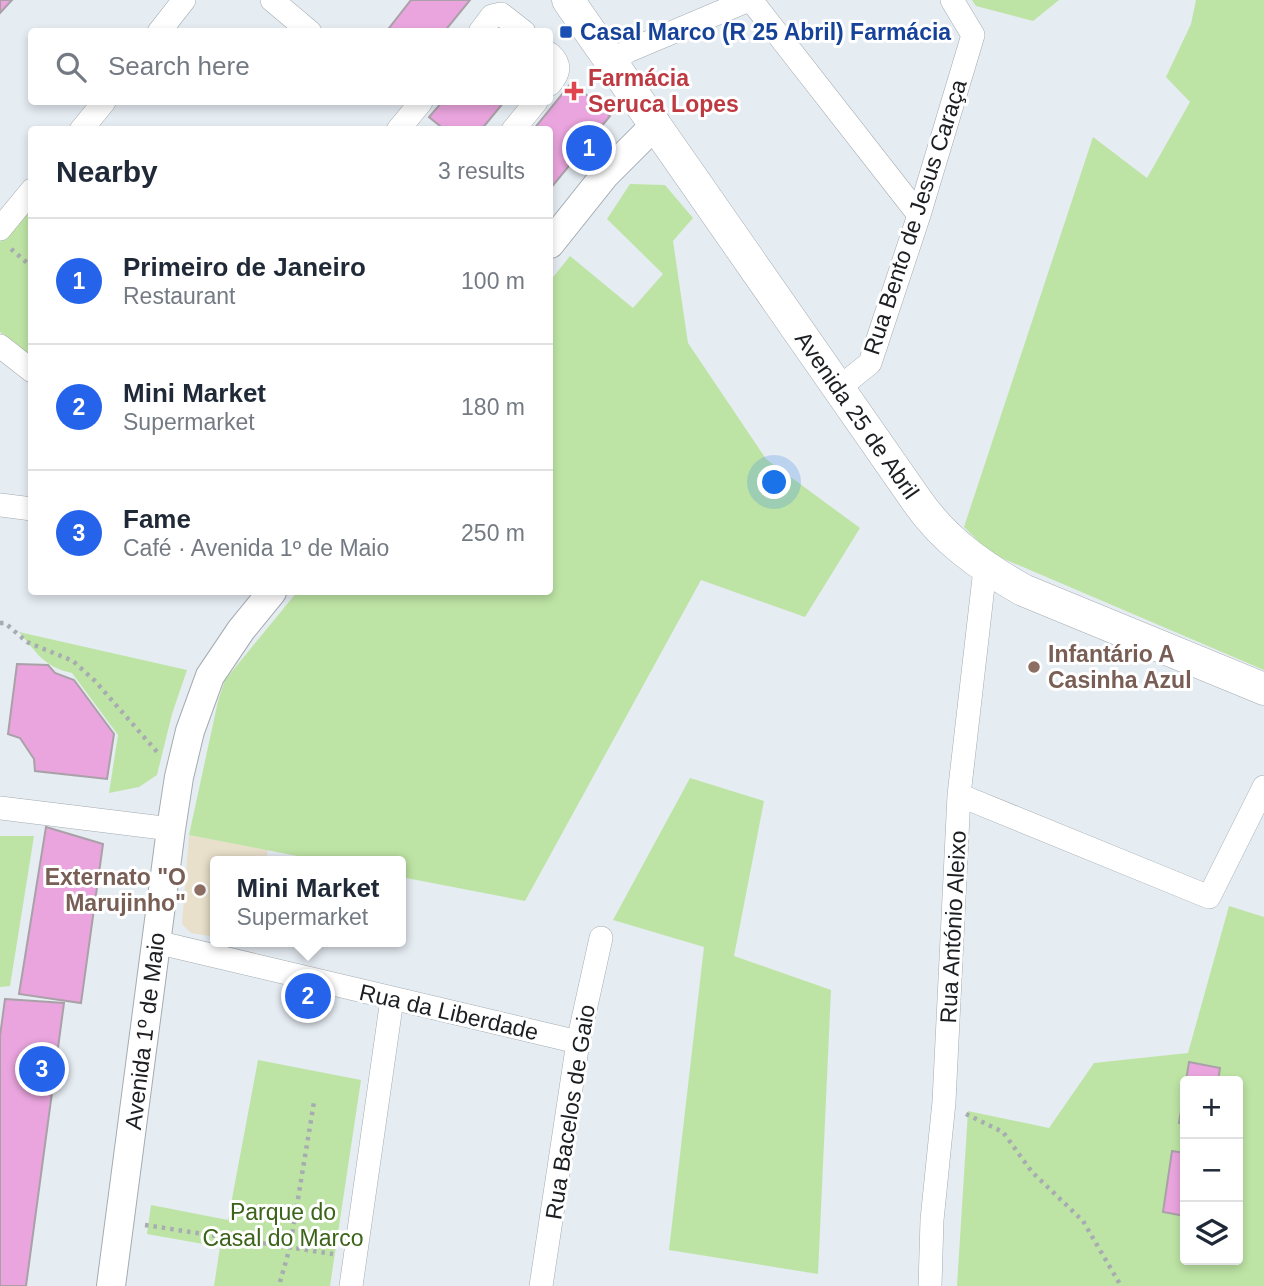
<!DOCTYPE html>
<meta charset="utf-8">
<style>
:root{--surface:#fff;--page:#f2f2f3;--text:#1f2937;--muted:#747a83;--line:#e0e1e3;--accent:#2563eb}
body{margin:0;font-family:Arial,sans-serif;background:var(--page);color:var(--text)}
.controls{position:absolute;right:21px;bottom:21px;display:grid;overflow:hidden;border-radius:7px;box-shadow:0 4px 10px #0003}
.controls button{width:63px;height:63px;display:grid;place-items:center;padding:0;border:0;border-bottom:2px solid var(--line);background:var(--surface);color:var(--text);font:35px sans-serif}
.you{position:absolute;left:775px;top:483px;width:24px;height:24px;margin:-18px;border:5px solid #fff;border-radius:50%;background:#1a73e8;box-shadow:0 0 0 10px #1a73e833}
.badge{display:grid;place-items:center;width:46px;height:46px;border-radius:50%;background:var(--accent);color:#fff;font-size:23px;font-weight:700}
.pin{position:absolute;translate:-50% -50%;border:4px solid #fff;box-shadow:0 2px 7px #0006}
.popup{position:absolute;left:210px;top:856px;width:196px;height:91px;box-sizing:border-box;display:grid;place-content:center;border-radius:7px;background:var(--surface);filter:drop-shadow(0 2px 5px #0005);font-size:23px;white-space:nowrap;color:var(--muted)}
.popup b{font-size:26px;color:var(--text)}
.popup::after{content:'';position:absolute;left:50%;top:100%;margin-left:-14px;border:14px solid transparent;border-top-color:var(--surface)}
.list{margin:0;padding:0;list-style:none}
h2{display:flex;justify-content:space-between;align-items:center;height:91px;margin:0;padding:0 28px;font-size:30px}
h2 small{font-size:23px;font-weight:400;color:var(--muted)}
.list li{display:grid;grid-template-columns:46px 1fr auto;gap:21px;align-items:center;box-sizing:border-box;height:126px;padding:0 28px;border-top:2px solid var(--line)}
.list b{display:block;font-size:26px;white-space:nowrap}
.list p{margin:0;font-size:23px;white-space:nowrap;color:var(--muted)}
.list em{font-size:23px;font-style:normal;color:var(--muted)}
.icon{flex:none;width:38px;height:38px;fill:none;stroke:currentColor;stroke-width:2;stroke-linecap:round;stroke-linejoin:round}
.map{position:relative;flex:none;width:1264px;height:1286px;overflow:hidden}
.search{position:absolute;background:var(--surface);box-shadow:0 4px 10px #0003;left:28px;top:28px;width:525px;height:77px;display:flex;align-items:center;gap:18px;box-sizing:border-box;padding:0 24px;border-radius:7px;color:var(--muted);font-size:26px}
.panel{position:absolute;background:var(--surface);box-shadow:0 4px 10px #0003;left:28px;top:126px;width:525px;height:469px;border-radius:7px}
.map>svg:first-child{display:block}
.education{fill:#e9e0cb}
.green{fill:#bee4a5;fill-rule:evenodd}
.building{fill:#eaa5de;stroke:#a9a1a7;stroke-width:2}
.lines{fill:none;stroke-linecap:round;stroke-linejoin:round}
.minor-casing{stroke:#a4abb1;stroke-width:24}
.tertiary-casing{stroke:#a4abb1;stroke-width:30}
.secondary-casing{stroke:#a4abb1;stroke-width:33}
.path{stroke:#a7acb1;stroke-width:4.5;stroke-dasharray:3.5 5;stroke-linecap:butt}
.minor{stroke:#fff;stroke-width:23}
.tertiary{stroke:#fff;stroke-width:28}
.secondary{stroke:#fff;stroke-width:32}
.transit-dot{fill:#1a4fb4;stroke:#fff;stroke-width:2.5}
.health-dot{fill:#e0444e;stroke:#fff;stroke-width:2.5}
.education-dot{fill:#8d6e63;stroke:#fff;stroke-width:2.5}
.labels{text-anchor:middle;stroke-width:6;stroke-linejoin:round;paint-order:stroke}
.transit-label{font-size:23px;font-weight:bold;fill:#164399;stroke:#fff;text-anchor:start}
.health-label{font-size:23px;font-weight:bold;fill:#be3a42;stroke:#fff;text-anchor:start}
.street-label{font-size:23px;fill:#1c1e21;stroke:#fff}
.education-label{font-size:23px;font-weight:bold;fill:#785e54;stroke:#fff;text-anchor:start}
.park-label{font-size:23px;fill:#3b6319;stroke:#fff}
</style>
<div class="map">
<svg width="1264" height="1286" viewBox="0 0 1264 1286">
<rect width="100%" height="100%" fill="#e5ecf2"/>
<path class="education" d="M189,835L268,850L266,861H215V937L191,933L182,924Z"/>
<path class="green" d="M972,0H1059L1033,21L976,6Z
M1196,0H1264V670L990,553L964,527L1093,137L1147,178L1190,102L1166,77L1191,24Z
M630,184L665,185L693,218L673,241L688,343L766,459L860,528L805,617L701,580L525,901L401,877V861H323L189,835L218,701L225,680L297,592H550V281L570,256L633,308L663,274L607,219Z
M31,203V357L0,332V242Z
M19,632L187,670L172,714L157,775L139,787L109,793L118,735L72,673C44,667 37,653 19,632Z
M690,778L764,801L734,956L831,990L818,1274L669,1250L704,947L613,920Z
M0,836H34L10,986L0,987Z
M1229,906L1264,917V1286H957L968,1111L1049,1128L1094,1063L1188,1053ZM1185,1081H1238V1260H1185Z
M258,1060L361,1080L330,1286H214L220,1247L147,1234L151,1205L228,1220Z"/>
<path class="building" d="M0,0H12L0,13Z
M411,0H470L444,32H386Z
M572,82L610,116L550,189V130H533Z
M442,102H504L481,130H445L429,117Z
M17,664L48,665L55,673L74,680L114,734L107,779L35,771L34,759L20,738L8,734Z
M46,827L103,844L81,1003L19,994Z
M5,999L64,1003L26,1286H0V1036Z
M1189,1062L1220,1068L1218,1081H1186Z
M1185,1085V1124L1179,1123Z
M1172,1151L1185,1153V1216L1163,1212Z"/>
<g class="lines">
<g class="minor-casing">
<path id="minor" d="M272,0L310,32
M751,0L919,215
M159,32L184,0
M480,32L492,16L501,14L524,32
M550,54C562,65 559,73 550,84
M611,62L628,51L749,0
M81,130L104,102
M398,130L421,102
M513,130L536,102
M0,229L32,190
M0,346L32,371
M839,388L870,363L919,215L973,35L952,0
M0,505L32,509
M959,795L1209,897L1264,787
M0,808L171,829
M156,942L578,1042
M351,1286L392,999
M541,1286L578,1042L601,938
M930,1286L932,1220L944,1102L959,795L985,569"/>
</g>
<g class="tertiary-casing">
<path id="tertiary" d="M550,244L605,175L656,124
M111,1286L171,829L179,777L190,731L210,676L241,630L272,592"/>
</g>
<g class="secondary-casing">
<g id="secondary">
<path id="s1" d="M568,0L917,501C945,541 981,566 1023,590L1264,689"/>
</g>
</g>
<path class="path" d="M11,249L32,267
M0,623H5L27,642L73,661L95,681L158,753
M966,1114L1003,1132L1032,1172L1083,1221L1121,1286
M145,1225L333,1254
M280,1282L290,1247L314,1102"/>
<use href="#minor" class="minor"/>
<use href="#tertiary" class="tertiary"/>
<use href="#secondary" class="secondary"/>
</g>
<rect class="transit-dot" x="559" y="25" width="14" height="14" rx="3.5"/>
<path class="health-dot" d="M570.5 80.5h7v7h7v7h-7v7h-7v-7h-7v-7h7z"/>
<g class="education-dot">
<circle cx="1034" cy="667" r="7"/>
<circle cx="200" cy="890" r="7"/>
</g>
<g class="labels">
<g class="transit-label">
<text x="580" y="40">Casal Marco (R 25 Abril) Farmácia</text>
</g>
<g class="health-label">
<text x="588" y="86">Farmácia<tspan x="588" dy="26">Seruca Lopes</tspan></text>
</g>
<g class="street-label">
<text transform="translate(915 217) rotate(-72)" y="8">Rua Bento de Jesus Caraça</text>
<text dy="8" stroke="none"><textPath href="#s1" startOffset="506">Avenida 25 de Abril</textPath></text>
<text transform="translate(953 927) rotate(-87)" y="8">Rua António Aleixo</text>
<text transform="translate(449 1012) rotate(13)" y="8">Rua da Liberdade</text>
<text transform="translate(145 1031) rotate(-83)" y="8">Avenida 1º de Maio</text>
<text transform="translate(570 1112) rotate(-81)" y="8">Rua Bacelos de Gaio</text>
</g>
<g class="education-label">
<text x="1048" y="662">Infantário A<tspan x="1048" dy="26">Casinha Azul</tspan></text>
<text x="186" y="885" text-anchor="end">Externato "O<tspan x="186" dy="26">Marujinho"</tspan></text>
</g>
<g class="park-label">
<text x="283" y="1220">Parque do<tspan x="283" dy="26">Casal do Marco</tspan></text>
</g>
</g>
</svg>
<div class="controls">
<button>+</button>
<button>−</button>
<button><svg class="icon" aria-label="layers" viewBox="0 0 24 24"><path d="M12 4l9 5-9 5-9-5zM3 14l9 5 9-5"/></svg></button>
</div>
<div class="you"></div>
<div class="pin badge" style="left:589px;top:148px">1</div>
<div class="pin badge" style="left:308px;top:996px">2</div>
<div class="popup"><b>Mini Market</b>Supermarket</div>
<div class="pin badge" style="left:42px;top:1069px">3</div>
<div class="search"><svg class="icon" aria-label="search" viewBox="0 0 24 24"><circle cx="10" cy="10" r="6"/><path d="M15 15l6 6"/></svg>Search here</div>
<section class="panel">
<h2>Nearby<small>3 results</small></h2>
<ul class="list">
<li><span class="badge">1</span><div><b>Primeiro de Janeiro</b><p>Restaurant</p></div><em>100 m</em></li>
<li><span class="badge">2</span><div><b>Mini Market</b><p>Supermarket</p></div><em>180 m</em></li>
<li><span class="badge">3</span><div><b>Fame</b><p>Café · Avenida 1º de Maio</p></div><em>250 m</em></li>
</ul>
</section>
</div>
